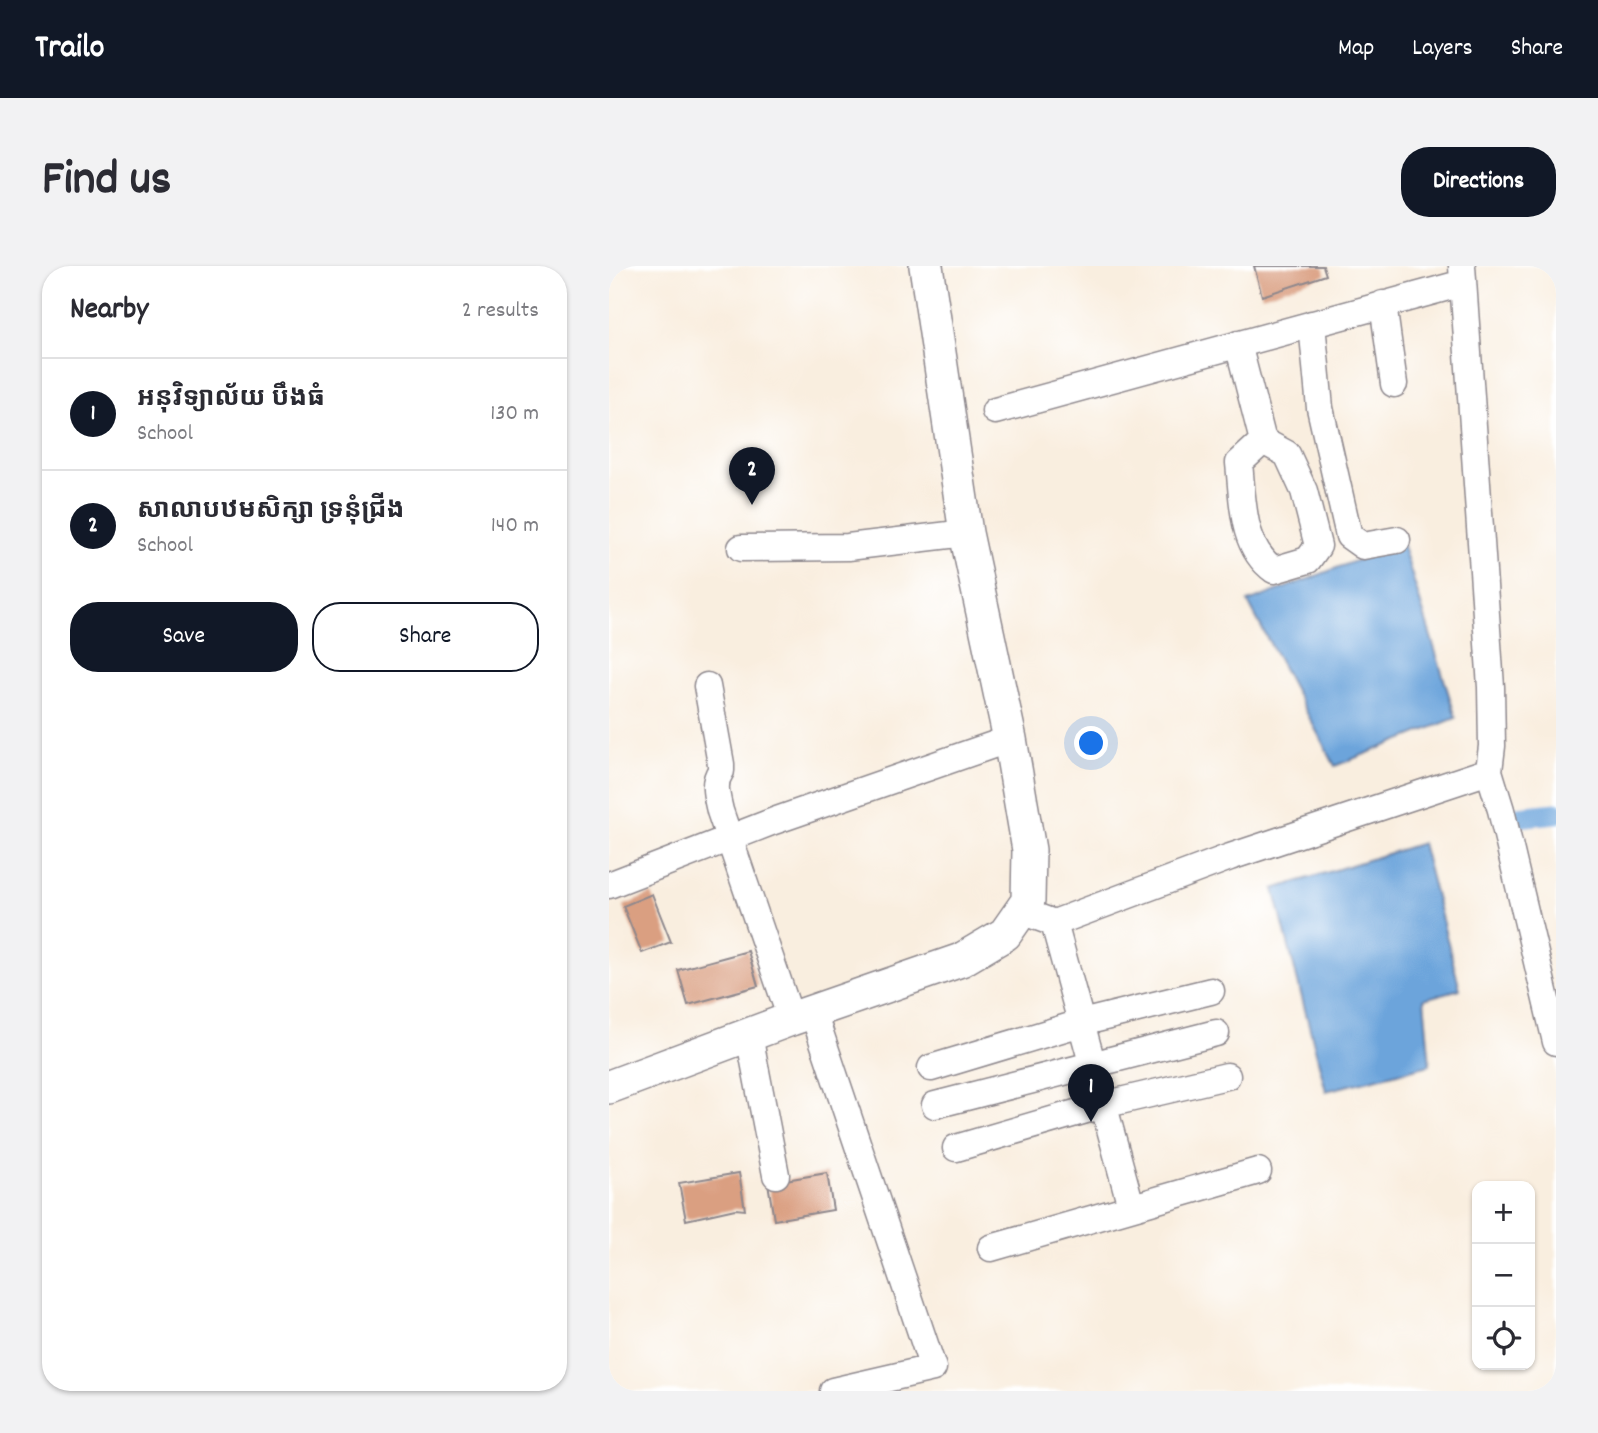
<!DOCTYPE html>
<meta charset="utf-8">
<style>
:root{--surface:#fff;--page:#f2f2f3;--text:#2b2b33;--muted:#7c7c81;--line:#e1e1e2;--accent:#111827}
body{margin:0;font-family:Dekko,"Noto Sans Khmer",sans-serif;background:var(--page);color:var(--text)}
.controls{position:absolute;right:21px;bottom:21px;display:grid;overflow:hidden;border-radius:14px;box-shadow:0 2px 5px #0004}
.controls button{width:63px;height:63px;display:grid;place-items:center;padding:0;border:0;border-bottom:2px solid var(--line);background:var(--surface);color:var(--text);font:35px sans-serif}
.you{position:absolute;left:483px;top:478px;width:24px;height:24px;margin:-18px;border:5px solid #fff;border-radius:50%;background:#1a73e8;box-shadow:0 0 0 10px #1a73e833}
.badge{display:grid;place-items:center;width:46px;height:46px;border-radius:50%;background:var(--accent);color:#fff;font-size:23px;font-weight:700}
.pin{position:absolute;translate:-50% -58px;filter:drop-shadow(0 2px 4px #0008)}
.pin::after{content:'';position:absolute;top:37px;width:24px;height:21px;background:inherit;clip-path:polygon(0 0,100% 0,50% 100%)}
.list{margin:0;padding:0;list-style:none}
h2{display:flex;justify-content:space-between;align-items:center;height:91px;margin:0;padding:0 28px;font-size:30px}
h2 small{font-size:23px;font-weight:400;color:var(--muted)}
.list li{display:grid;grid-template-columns:46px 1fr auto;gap:21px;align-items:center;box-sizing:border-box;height:112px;padding:0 28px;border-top:2px solid var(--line)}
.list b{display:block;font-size:26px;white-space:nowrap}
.list p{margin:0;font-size:23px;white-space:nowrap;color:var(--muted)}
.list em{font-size:23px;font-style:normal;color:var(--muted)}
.actions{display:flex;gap:14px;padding:21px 28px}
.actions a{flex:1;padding:16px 0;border:2px solid var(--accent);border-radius:28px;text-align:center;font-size:24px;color:var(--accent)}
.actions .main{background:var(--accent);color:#fff}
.icon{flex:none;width:38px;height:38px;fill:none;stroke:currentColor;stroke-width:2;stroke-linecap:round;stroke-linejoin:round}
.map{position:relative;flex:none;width:947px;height:1125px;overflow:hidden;border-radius:28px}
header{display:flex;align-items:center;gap:42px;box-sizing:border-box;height:98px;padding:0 35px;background:var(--accent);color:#fff}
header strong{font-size:33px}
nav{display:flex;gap:38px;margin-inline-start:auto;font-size:24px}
.intro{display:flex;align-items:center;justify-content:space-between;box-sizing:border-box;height:168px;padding:0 42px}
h1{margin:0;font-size:49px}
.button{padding:18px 32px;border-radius:28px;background:var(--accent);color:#fff;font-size:24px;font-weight:700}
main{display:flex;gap:42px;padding:0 42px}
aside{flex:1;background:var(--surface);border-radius:28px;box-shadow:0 2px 5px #0004}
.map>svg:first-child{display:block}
.water{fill:#6ca4db;stroke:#47638b;stroke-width:2}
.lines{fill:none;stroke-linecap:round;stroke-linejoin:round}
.canal{stroke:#6ca4db;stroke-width:21}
.building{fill:#da9f81}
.minor-casing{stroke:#8e888d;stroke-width:29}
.major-casing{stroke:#8e888d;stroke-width:36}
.minor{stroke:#fff;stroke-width:26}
.major{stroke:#fff;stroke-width:33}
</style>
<header>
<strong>Trailo</strong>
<nav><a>Map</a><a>Layers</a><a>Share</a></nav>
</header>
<div class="intro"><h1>Find us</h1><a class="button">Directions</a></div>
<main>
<aside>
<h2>Nearby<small>2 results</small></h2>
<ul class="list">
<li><span class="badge">1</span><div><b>អនុវិទ្យាល័យ បឹងធំ</b><p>School</p></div><em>130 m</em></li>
<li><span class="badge">2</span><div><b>សាលាបឋមសិក្សា ទ្រនុំជ្រីង</b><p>School</p></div><em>140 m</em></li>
</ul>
<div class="actions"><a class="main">Save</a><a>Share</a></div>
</aside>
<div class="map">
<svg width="947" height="1125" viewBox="0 0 947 1125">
<rect width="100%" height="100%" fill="#fff"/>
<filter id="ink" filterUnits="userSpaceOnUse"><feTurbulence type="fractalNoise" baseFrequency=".0143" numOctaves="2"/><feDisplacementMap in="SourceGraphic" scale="14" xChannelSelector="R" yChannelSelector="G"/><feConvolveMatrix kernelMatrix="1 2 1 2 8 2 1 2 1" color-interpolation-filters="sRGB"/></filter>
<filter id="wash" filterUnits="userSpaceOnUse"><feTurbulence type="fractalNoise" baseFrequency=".00686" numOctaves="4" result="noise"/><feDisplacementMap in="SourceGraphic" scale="28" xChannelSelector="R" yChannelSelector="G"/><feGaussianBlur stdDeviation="1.57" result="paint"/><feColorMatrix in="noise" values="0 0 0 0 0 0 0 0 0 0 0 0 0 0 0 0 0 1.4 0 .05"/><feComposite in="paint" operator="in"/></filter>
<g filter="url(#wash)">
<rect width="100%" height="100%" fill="#f9eedf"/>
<path class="water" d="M793,277L847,452L726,500L639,336Z
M813,577L851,723L815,733L821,799L717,825L665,623Z"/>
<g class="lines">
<path class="canal" d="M908,551L947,547"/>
</g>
<g id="blocks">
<path class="building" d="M645,0H714L717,9L653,30Z
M43,628L62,676L33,687L14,640Z
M139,685L149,720L79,739L69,704Z
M130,907L136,944L126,943L77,954L70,917Z
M218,907L224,944L165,954L159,917Z"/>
</g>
</g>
<g filter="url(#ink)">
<use href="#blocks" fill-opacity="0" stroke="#8e888d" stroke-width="2"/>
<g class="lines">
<g class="minor-casing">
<path id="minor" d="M853,0L882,421L883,480L880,505
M774,38L785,118
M703,58L711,142L740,270L754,280L788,274
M629,78L654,175L678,188L695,225L709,280L699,294L665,304C632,281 634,234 630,197L654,175
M386,145L854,17
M132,282L239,281L357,267
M98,420L112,498V505C103,517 108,531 111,545L182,753
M0,619L165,555L401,473
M412,645L445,657L621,591L880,505L892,544L947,776
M445,657L522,940
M204,746L324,1102L224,1125
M140,769L167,909
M322,802L472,757L602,725
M326,839L607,767
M347,882L494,839L618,810
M382,982L649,905"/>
</g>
<g class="major-casing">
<path id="major" d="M0,821L182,753L352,694L396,668L419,635L420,584L401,473L357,267L317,0"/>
</g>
<use href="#minor" class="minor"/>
<use href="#major" class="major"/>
</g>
</g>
</svg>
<div class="controls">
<button>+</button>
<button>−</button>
<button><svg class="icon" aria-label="locate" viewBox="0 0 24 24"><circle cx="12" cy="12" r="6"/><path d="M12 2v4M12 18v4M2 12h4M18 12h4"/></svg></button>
</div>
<div class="you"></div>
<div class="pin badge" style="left:482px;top:856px">1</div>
<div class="pin badge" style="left:143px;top:239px">2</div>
</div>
</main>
